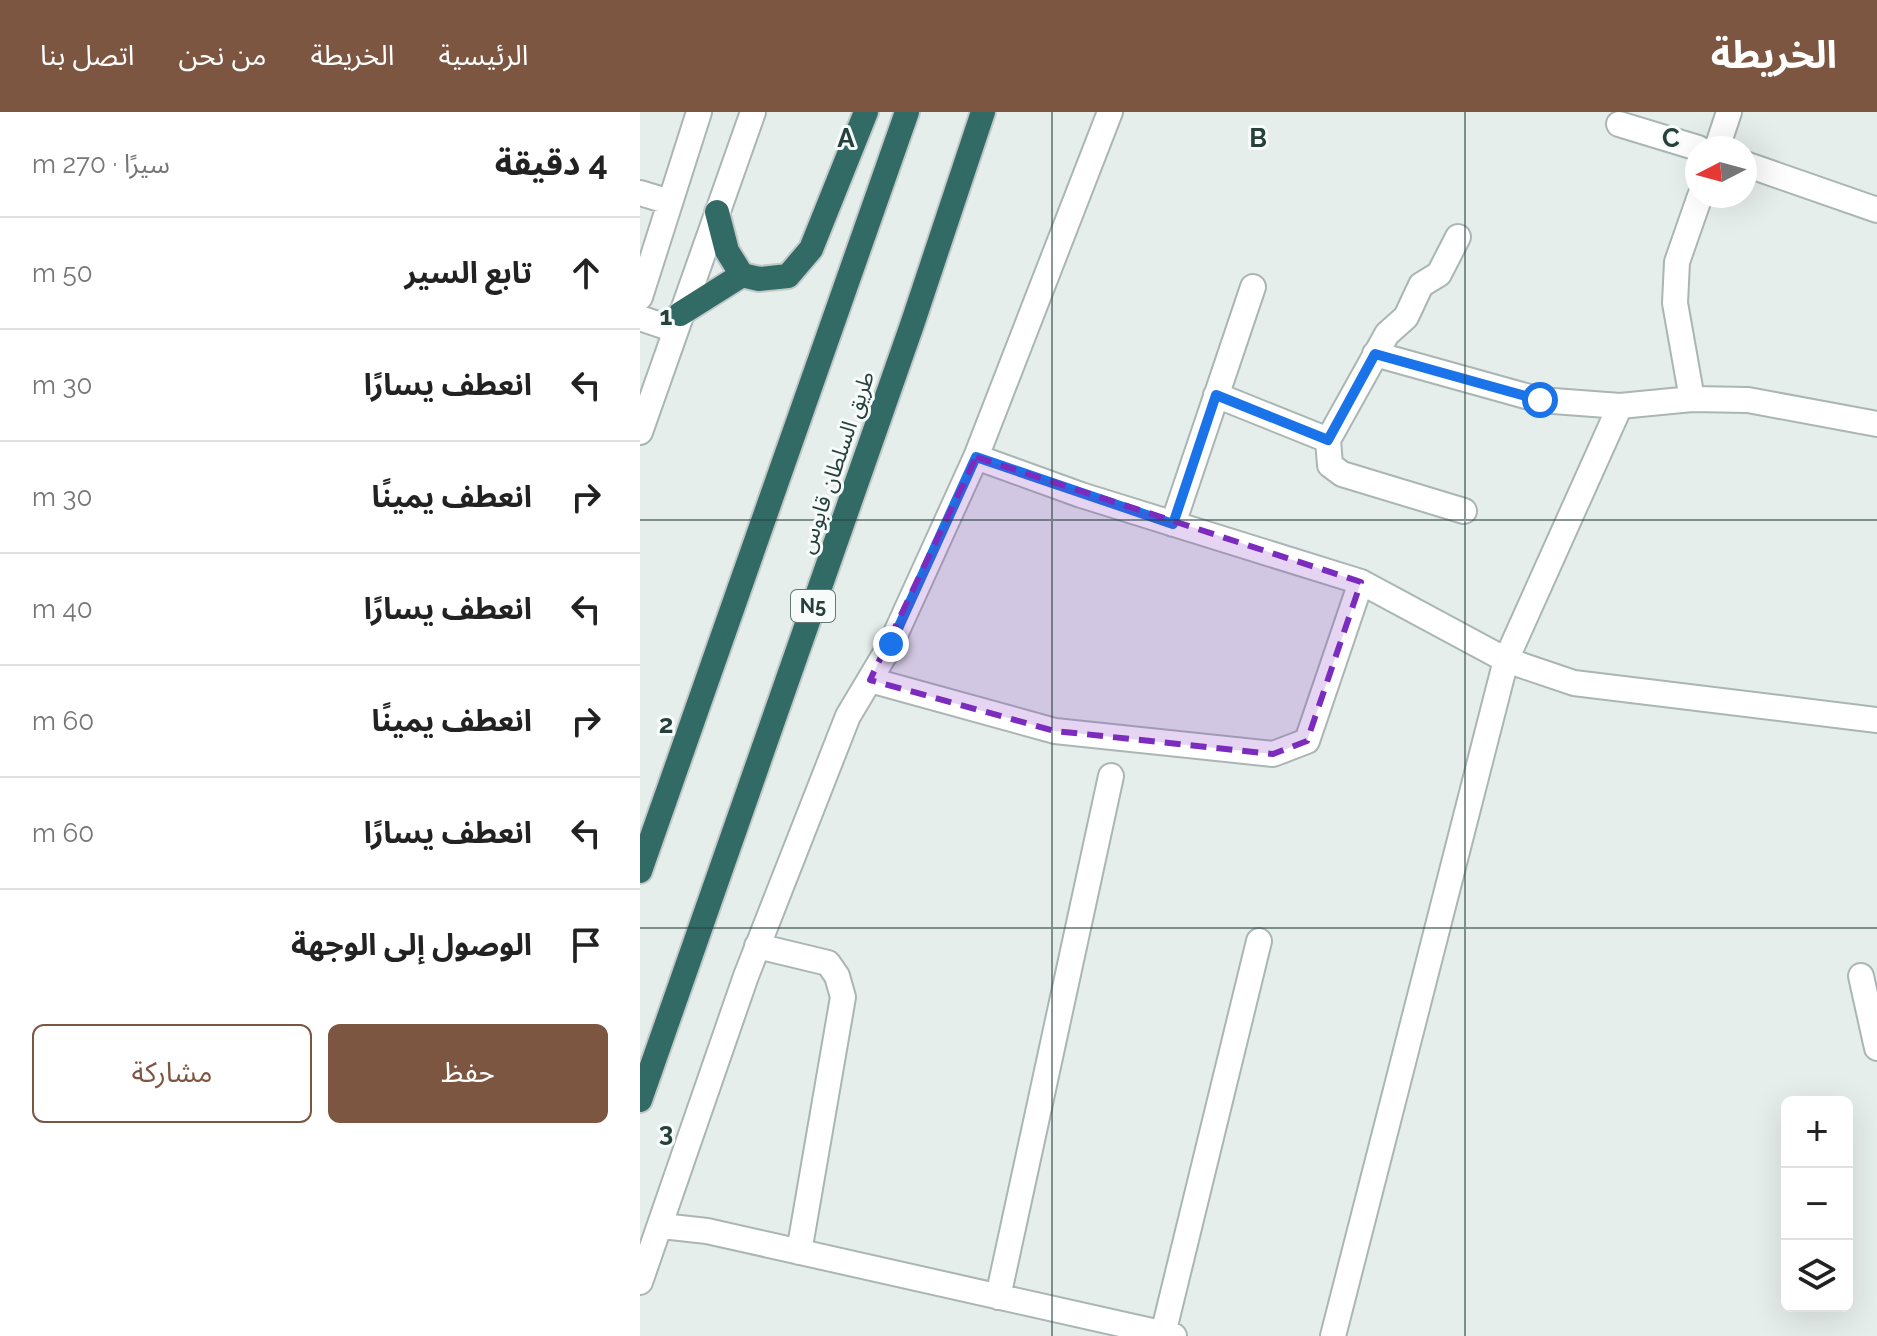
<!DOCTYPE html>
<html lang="ar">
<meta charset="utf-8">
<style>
:root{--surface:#fff;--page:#f6f6f6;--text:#222;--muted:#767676;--line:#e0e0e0;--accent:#7d5641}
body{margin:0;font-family:Raleway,"Noto Sans Arabic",sans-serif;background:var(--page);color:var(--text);direction:rtl}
.controls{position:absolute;right:24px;bottom:24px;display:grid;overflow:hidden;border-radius:12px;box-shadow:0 8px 32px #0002}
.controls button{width:72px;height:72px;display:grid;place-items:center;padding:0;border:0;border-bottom:2px solid var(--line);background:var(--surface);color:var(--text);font:40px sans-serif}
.compass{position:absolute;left:1045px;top:24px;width:72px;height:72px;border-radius:50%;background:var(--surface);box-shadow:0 8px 32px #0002;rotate:264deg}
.stop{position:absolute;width:24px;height:24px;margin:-18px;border:6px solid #1a73e8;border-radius:50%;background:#fff}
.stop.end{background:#1a73e8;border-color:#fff;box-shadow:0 2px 8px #0008}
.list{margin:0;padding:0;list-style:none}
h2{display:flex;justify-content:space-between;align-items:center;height:104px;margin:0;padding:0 32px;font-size:34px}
h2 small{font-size:26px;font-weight:400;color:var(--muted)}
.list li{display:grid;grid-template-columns:52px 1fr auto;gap:24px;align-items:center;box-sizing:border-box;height:112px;padding:0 32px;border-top:2px solid var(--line)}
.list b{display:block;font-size:30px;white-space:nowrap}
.list em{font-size:26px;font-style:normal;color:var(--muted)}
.actions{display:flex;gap:16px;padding:24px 32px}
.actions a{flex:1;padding:18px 0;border:2px solid var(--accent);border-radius:12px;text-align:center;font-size:28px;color:var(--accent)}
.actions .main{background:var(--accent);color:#fff}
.icon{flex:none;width:44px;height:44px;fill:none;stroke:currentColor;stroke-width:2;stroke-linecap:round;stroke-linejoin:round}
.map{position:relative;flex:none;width:1237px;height:1224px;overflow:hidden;direction:ltr}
header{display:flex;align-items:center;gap:48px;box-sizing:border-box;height:112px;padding:0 40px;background:var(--accent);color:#fff}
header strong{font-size:38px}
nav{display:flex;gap:44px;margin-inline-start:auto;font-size:28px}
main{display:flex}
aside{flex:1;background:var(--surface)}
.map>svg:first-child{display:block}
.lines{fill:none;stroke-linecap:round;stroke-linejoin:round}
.minor-casing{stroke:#a9b6b4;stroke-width:28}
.highway-casing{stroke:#c2cac8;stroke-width:28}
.minor{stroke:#fff;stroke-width:24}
.highway{stroke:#326b66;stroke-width:24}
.route{stroke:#1a73e8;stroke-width:10}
.marked{fill:#7b2cbf;fill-opacity:0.2;stroke:#7b2cbf;stroke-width:6;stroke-dasharray:16 10;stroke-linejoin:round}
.grid{fill:none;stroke:#26403c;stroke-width:2;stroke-opacity:0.55}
.labels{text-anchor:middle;stroke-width:6;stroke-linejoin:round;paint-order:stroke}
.shield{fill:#f7fbf9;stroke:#657875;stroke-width:2}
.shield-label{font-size:20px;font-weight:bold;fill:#26403c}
.street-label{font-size:22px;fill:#26403c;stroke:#f7fbf9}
.grid-label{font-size:26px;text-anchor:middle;font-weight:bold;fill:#26403c;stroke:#f7fbf9;stroke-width:6;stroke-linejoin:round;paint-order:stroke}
</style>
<header>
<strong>الخريطة</strong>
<nav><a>الرئيسية</a><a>الخريطة</a><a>من نحن</a><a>اتصل بنا</a></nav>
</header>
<main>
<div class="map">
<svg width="1237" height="1224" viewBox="0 0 1237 1224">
<rect width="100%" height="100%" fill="#e6eeec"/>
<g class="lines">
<g class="minor-casing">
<path id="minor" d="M979,12L1058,36
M1077,36L1089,0
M1105,52L1237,98
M0,81L30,90
M0,185L59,0
M0,206L35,218
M735,242L900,288L980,294L1052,287L1108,288L1237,312
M576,283L688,328L747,222L766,205L781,173L799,162L818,125
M1052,287L1035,191L1037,150L1060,84
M0,320L113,0
M688,328L690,353L702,362L824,399
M336,345L441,383L721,470L866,548L934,571L1237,608
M533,412L613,175
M230,568L415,619L633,642L667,629L721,470
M117,834L188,851L197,864L203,885L159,1140
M1221,864L1237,936
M22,1114L67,1119L534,1224
M0,1170L106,864L208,604L251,532L336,345L470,0
M358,1185L471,664
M523,1222L619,829
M693,1224L866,548L980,294"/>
</g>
<g class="highway-casing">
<path id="highway" d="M77,100L87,139L102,163
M40,202L102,163L119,167L148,164L171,137L226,0
M0,759L267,0
M0,988L272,213L343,0"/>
</g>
<use href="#minor" class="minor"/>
<use href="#highway" class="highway"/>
</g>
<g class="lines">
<path class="route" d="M251,532L336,345L533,412L576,283L688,328L735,242L900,288"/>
</g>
<path class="marked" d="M336,345L721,470L667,629L633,642L415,619L230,568Z"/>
<path class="grid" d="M412,0V1224M825,0V1224M0,408H1237M0,816H1237"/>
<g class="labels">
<rect class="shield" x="151" y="478" width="44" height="32" rx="6"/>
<g class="shield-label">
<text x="173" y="501">N5</text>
</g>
<g class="street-label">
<text transform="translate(196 350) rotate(-71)" y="8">طريق السلطان قابوس</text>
</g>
</g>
<g class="grid-label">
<text x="206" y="35">A</text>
<text x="618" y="35">B</text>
<text x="1031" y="35">C</text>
<text x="26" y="213">1</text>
<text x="26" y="621">2</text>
<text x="26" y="1029">3</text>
</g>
</svg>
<div class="controls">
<button>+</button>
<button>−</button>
<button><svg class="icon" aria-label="layers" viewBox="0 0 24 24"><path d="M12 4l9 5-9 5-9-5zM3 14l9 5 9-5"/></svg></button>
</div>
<svg class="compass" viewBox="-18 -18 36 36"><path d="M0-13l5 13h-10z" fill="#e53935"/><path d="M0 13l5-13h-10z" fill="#767676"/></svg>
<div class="stop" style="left:900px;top:288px"></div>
<div class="stop end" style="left:251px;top:532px"></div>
</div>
<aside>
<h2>4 دقيقة<small>سيرًا · 270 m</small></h2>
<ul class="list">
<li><svg class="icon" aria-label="ahead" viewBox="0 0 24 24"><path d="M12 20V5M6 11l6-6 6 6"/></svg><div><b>تابع السير</b></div><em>50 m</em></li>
<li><svg class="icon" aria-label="left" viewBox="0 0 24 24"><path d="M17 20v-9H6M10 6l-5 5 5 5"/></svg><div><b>انعطف يسارًا</b></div><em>30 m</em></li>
<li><svg class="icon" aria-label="right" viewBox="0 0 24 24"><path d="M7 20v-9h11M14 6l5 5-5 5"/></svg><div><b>انعطف يمينًا</b></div><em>30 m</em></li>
<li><svg class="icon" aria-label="left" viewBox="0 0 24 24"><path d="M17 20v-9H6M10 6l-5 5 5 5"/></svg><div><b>انعطف يسارًا</b></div><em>40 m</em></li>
<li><svg class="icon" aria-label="right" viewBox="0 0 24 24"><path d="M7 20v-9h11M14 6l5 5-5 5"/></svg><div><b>انعطف يمينًا</b></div><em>60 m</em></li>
<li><svg class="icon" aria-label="left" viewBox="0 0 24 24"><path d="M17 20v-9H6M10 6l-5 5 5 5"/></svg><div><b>انعطف يسارًا</b></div><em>60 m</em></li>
<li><svg class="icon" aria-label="arrive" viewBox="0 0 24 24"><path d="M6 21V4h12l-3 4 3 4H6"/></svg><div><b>الوصول إلى الوجهة</b></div></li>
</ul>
<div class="actions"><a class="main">حفظ</a><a>مشاركة</a></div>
</aside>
</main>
